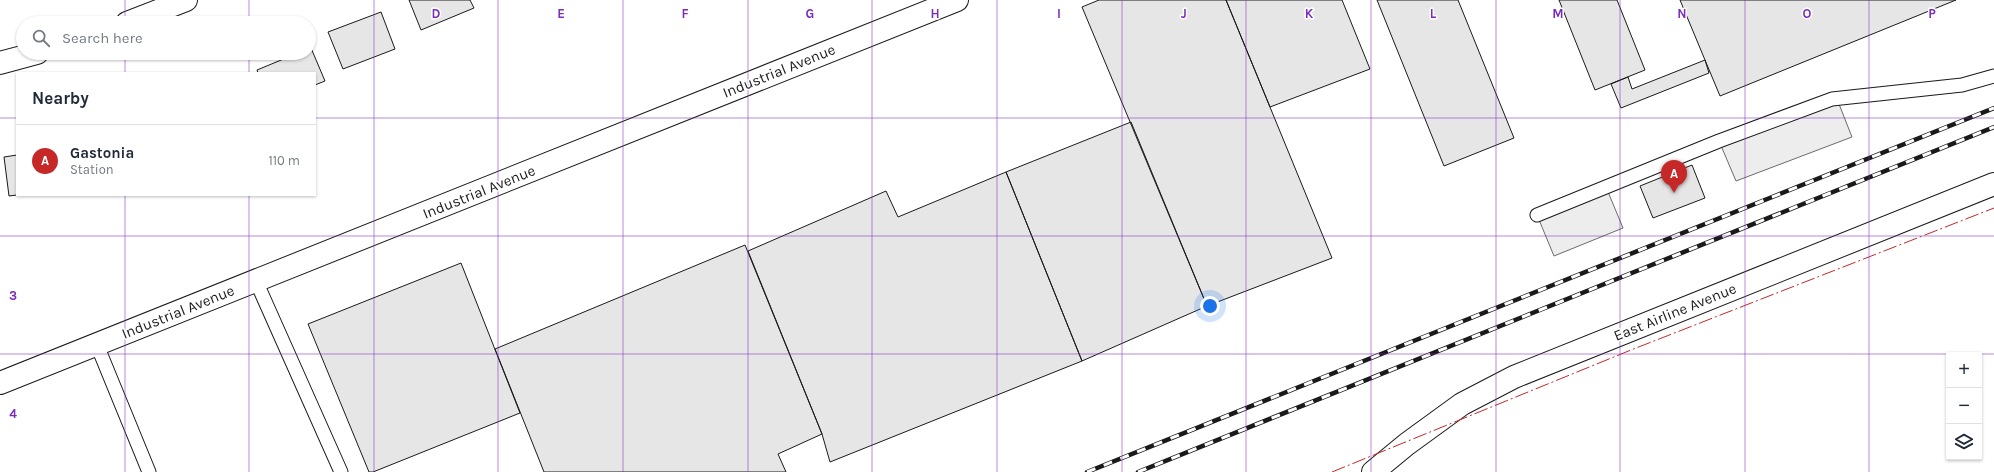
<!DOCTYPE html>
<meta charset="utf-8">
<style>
:root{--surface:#fff;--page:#f2f2f3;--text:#1f2937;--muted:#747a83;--line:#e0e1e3;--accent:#c62828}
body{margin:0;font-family:Karla,sans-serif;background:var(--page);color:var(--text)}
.controls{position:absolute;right:12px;bottom:12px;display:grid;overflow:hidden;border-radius:0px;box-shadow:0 1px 3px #0004}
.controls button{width:36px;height:36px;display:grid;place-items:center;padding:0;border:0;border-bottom:1px solid var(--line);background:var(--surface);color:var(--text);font:20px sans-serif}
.you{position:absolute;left:1210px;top:306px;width:14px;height:14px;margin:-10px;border:3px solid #fff;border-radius:50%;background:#1a73e8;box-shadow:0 0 0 6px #1a73e833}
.badge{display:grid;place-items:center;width:26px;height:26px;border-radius:50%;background:var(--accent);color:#fff;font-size:13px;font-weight:700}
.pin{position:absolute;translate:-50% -33px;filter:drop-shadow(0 1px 2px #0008)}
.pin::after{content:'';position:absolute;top:21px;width:14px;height:12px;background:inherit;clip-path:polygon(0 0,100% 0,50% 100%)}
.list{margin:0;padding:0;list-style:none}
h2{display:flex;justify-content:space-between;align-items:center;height:52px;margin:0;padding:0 16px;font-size:17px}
h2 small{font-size:13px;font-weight:400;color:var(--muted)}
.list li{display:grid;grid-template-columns:26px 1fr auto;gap:12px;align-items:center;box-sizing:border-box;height:72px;padding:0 16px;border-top:1px solid var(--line)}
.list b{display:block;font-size:15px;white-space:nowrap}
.list p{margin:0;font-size:13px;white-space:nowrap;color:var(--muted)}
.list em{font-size:13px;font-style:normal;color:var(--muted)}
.icon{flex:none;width:22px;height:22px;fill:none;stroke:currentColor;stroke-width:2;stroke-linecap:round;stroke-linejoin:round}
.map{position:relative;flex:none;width:1994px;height:472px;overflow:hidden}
.search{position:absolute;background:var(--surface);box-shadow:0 1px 3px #0004;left:16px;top:16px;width:300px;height:44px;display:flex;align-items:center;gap:10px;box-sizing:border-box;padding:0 14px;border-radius:22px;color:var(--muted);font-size:15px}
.panel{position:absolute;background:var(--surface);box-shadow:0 1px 3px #0004;left:16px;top:72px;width:300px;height:124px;border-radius:0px}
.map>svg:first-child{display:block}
.parking{fill:#ededed;stroke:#6a6a6a}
.building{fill:#e6e6e6;stroke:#1a1a1a}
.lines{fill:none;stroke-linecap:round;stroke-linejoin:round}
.service-casing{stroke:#1a1a1a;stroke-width:15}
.minor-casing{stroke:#1a1a1a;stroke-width:24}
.service{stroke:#fff;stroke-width:13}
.minor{stroke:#fff;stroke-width:22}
.rail-casing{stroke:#1a1a1a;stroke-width:4.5}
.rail{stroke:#fff;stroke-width:3;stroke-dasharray:9;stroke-linecap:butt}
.power{stroke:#c62828;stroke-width:1;stroke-dasharray:14 3 2 3;stroke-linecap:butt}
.grid{fill:none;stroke:#7b2cbf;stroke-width:1;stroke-opacity:0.55}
.labels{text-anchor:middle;stroke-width:3;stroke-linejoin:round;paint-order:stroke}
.street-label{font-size:15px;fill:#1a1a1a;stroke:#fff}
.grid-label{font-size:13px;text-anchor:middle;font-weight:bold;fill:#7b2cbf;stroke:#fff;stroke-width:3;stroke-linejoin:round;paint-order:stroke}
</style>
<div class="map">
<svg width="1994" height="472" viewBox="0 0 1994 472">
<rect width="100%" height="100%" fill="#fff"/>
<path class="parking" d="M1837,99L1852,137L1736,181L1719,141Z
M1606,187L1623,228L1554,256L1537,215Z"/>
<path class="building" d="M409,0H470L474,8L421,30Z
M1099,0H1226L1332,258L1207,306L1082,7Z
M1226,0H1342L1370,69L1270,107Z
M1377,0H1458L1514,138L1444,166Z
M1559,0H1617L1645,70L1595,90Z
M1680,0H1956L1720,96Z
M381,12L395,49L343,69L328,32Z
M311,48L325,81L315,85V73H258L257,70L298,53H309V49Z
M1705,60L1709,73L1621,108L1611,84L1628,77L1632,89Z
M1131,122L1207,306L1082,361L1006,172Z
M17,155V195L9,196L4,157Z
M1692,165L1705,198L1653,218L1640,186Z
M1006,172L1082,361L830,462L822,434L748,251L886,191L898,217Z
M745,245L822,434L778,454L786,472H544L495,349Z
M461,263L520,413L373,472H369L308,324Z"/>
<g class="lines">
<g class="service-casing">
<path id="service" d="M1537,215L1719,141L1832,99L1962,85L1994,76
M256,281L341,472
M97,345L149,472"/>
</g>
<g class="minor-casing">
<path id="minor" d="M127,23L186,0
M0,63L37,53
M0,383L957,0
M1373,472L1407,444L1462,404L1514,377L1994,184"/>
</g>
<use href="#service" class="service"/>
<use href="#minor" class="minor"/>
<g class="rail-casing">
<path id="rail" d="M1087,472L1994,108
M1138,472L1994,127"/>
</g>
<use href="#rail" class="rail"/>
<path class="power" d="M1332,472L1631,350L1994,208"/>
</g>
<path class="grid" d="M125,0V23M249,0V23M374,0V472M498,0V472M623,0V472M748,0V472M872,0V472M997,0V472M1122,0V472M1246,0V472M1371,0V472M1496,0V472M1620,0V472M1745,0V472M1869,0V472M125,53V73M249,53V73M0,118H17M315,118H1994M125,195V472M249,195V472M0,236H1994M0,354H1994"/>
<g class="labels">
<g class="street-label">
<text transform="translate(779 71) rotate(-22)" y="5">Industrial Avenue</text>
<text transform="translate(479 192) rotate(-22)" y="5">Industrial Avenue</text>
<text transform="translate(178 312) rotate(-22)" y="5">Industrial Avenue</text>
<text transform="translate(1675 312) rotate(-22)" y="5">East Airline Avenue</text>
</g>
</g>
<g class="grid-label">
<text x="436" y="18">D</text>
<text x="561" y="18">E</text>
<text x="685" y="18">F</text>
<text x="810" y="18">G</text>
<text x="935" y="18">H</text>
<text x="1059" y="18">I</text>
<text x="1184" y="18">J</text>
<text x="1309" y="18">K</text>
<text x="1433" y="18">L</text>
<text x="1558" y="18">M</text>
<text x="1682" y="18">N</text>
<text x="1807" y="18">O</text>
<text x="1932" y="18">P</text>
<text x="13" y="300">3</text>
<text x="13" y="418">4</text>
</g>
</svg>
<div class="controls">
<button>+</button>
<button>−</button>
<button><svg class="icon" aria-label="layers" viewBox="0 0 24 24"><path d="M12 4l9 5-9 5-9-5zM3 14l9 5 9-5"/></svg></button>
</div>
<div class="you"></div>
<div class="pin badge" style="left:1674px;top:193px">A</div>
<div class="search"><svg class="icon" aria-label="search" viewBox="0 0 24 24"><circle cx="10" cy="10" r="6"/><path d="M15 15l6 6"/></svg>Search here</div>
<section class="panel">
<h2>Nearby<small></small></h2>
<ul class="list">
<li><span class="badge">A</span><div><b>Gastonia</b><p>Station</p></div><em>110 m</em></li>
</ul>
</section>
</div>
